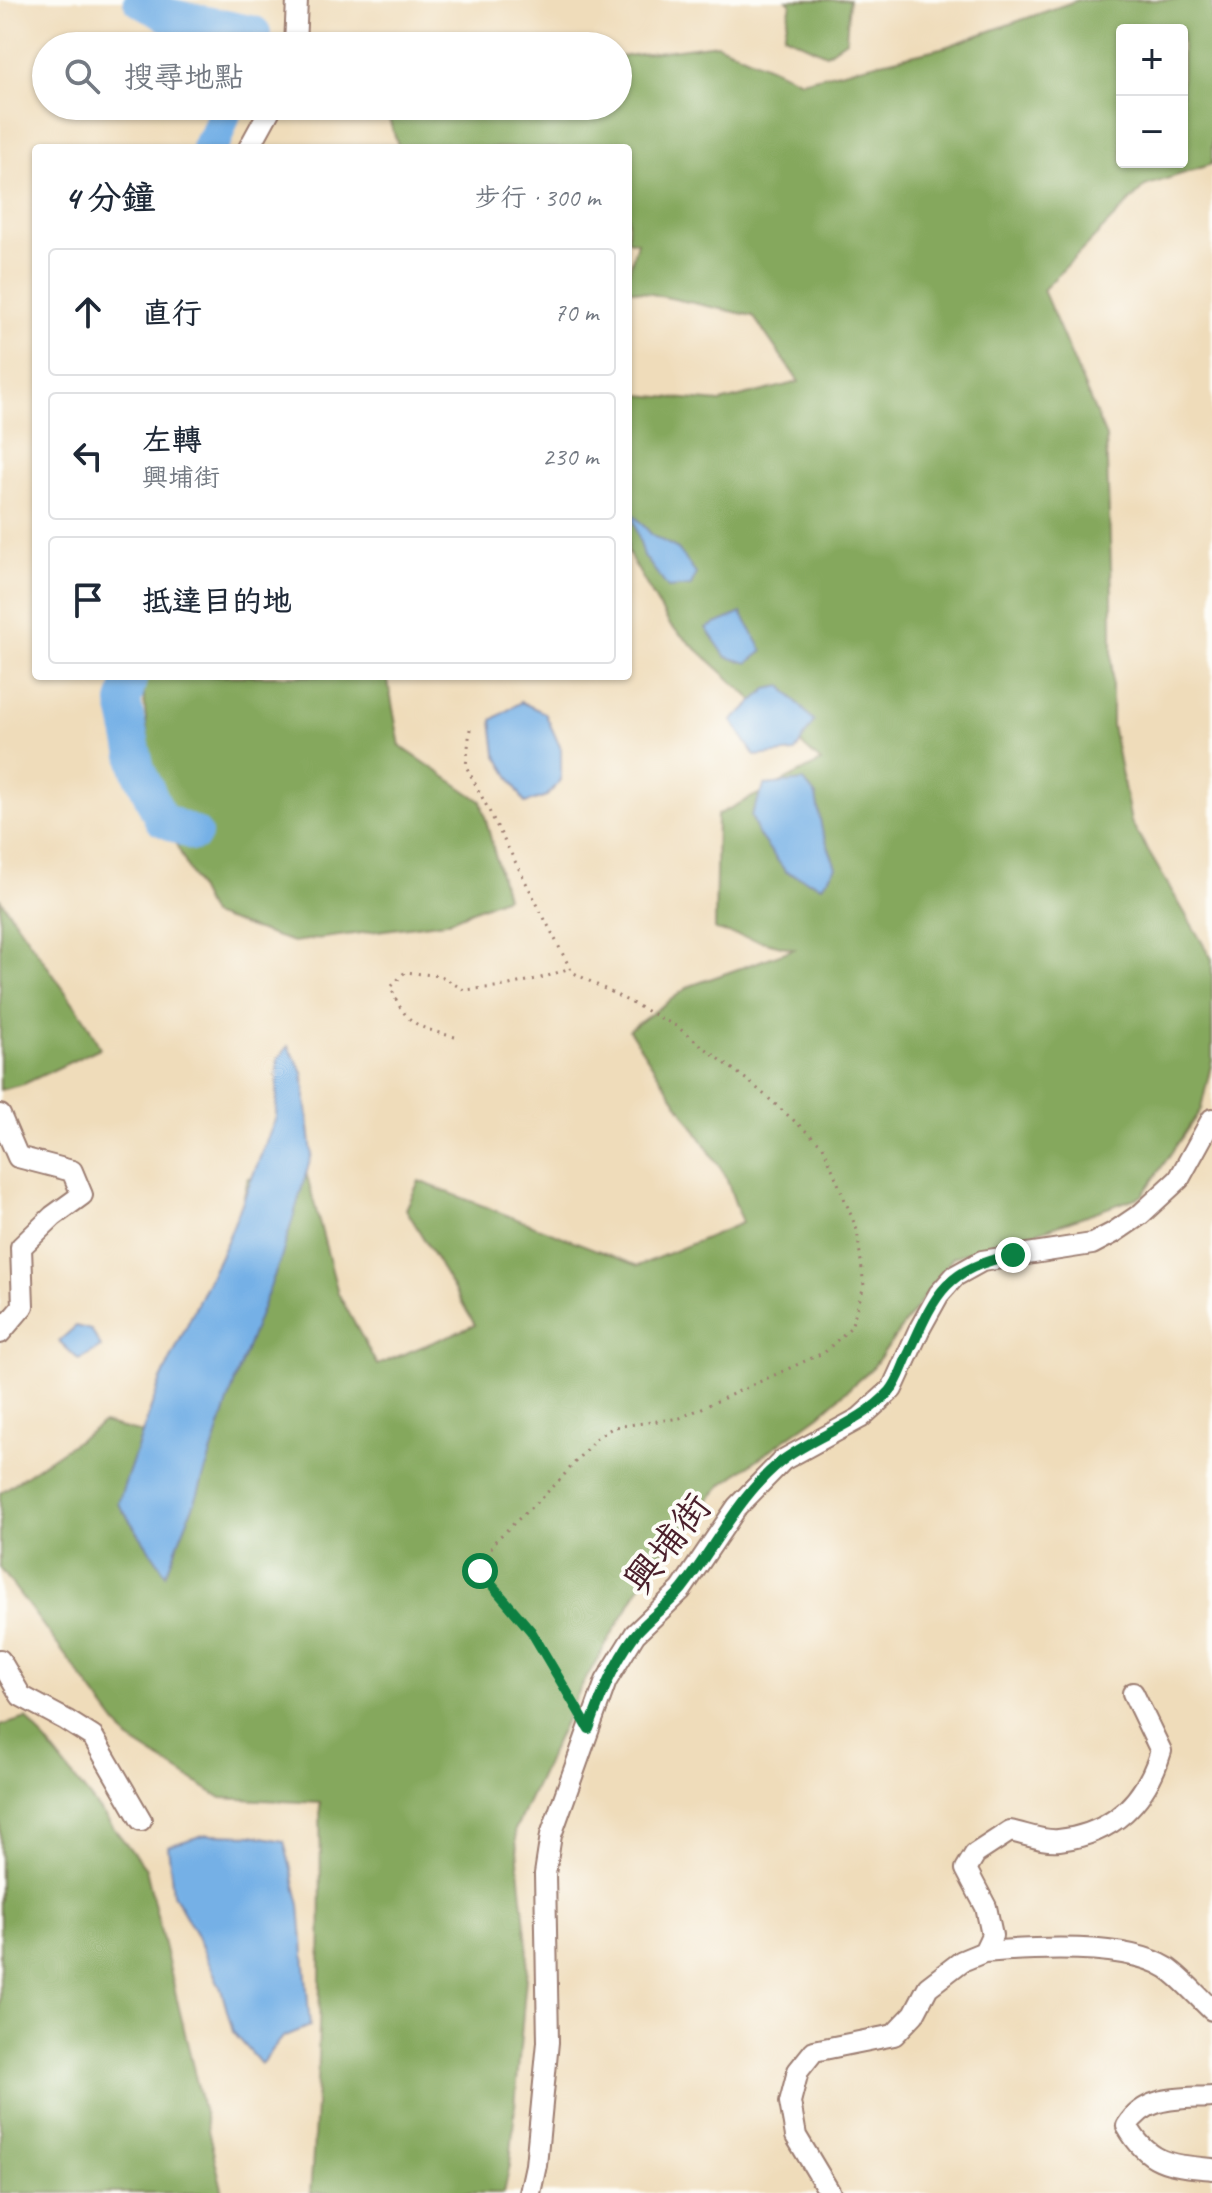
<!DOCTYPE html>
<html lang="zh-TW">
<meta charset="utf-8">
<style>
:root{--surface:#fff;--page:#f2f2f3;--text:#1f2937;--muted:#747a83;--line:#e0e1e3}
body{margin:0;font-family:Caveat,"LXGW WenKai TC",sans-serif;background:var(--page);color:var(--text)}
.controls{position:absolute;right:24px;top:24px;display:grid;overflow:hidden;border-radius:8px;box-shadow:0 2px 6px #0004}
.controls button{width:72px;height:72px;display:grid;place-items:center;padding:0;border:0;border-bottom:2px solid var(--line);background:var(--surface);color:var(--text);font:40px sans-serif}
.stop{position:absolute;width:24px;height:24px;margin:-18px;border:6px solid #0b8043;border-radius:50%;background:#fff}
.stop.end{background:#0b8043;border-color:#fff;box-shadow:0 2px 8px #0008}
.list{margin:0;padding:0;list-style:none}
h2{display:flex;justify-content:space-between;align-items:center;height:104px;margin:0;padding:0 32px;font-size:34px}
h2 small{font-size:26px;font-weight:400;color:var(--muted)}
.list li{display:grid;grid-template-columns:52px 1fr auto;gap:24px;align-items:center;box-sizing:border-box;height:128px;margin:0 16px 16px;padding:0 16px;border:2px solid var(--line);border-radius:8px}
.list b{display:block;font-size:30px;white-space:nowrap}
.list p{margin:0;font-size:26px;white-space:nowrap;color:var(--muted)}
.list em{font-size:26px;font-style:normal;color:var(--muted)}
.icon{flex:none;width:44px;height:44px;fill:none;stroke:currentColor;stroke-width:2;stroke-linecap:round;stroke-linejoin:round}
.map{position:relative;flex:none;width:1212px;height:2193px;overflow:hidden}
.search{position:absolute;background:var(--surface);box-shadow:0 2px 6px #0004;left:32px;top:32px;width:600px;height:88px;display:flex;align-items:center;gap:20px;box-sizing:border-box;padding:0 28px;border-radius:44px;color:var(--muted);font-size:30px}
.panel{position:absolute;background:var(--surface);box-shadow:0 2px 6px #0004;left:32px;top:144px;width:600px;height:536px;border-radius:8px}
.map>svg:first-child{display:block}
.forest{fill:#85a85d;stroke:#686444;stroke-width:2;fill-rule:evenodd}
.water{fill:#75b0e6;stroke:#606888;stroke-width:2}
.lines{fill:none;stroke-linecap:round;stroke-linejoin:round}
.river{stroke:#75b0e6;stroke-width:34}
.minor-casing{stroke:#9c7e72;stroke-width:24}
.path{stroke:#9c7e72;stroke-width:3;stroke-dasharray:2 6;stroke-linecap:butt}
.minor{stroke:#fff;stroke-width:20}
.route{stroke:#0b8043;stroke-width:10}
.labels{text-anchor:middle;stroke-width:8;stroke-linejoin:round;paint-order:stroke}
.street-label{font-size:38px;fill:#4a1f2b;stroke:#fdfcf7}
</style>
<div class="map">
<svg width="1212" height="2193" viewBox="0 0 1212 2193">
<rect width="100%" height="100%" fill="#fdfcf7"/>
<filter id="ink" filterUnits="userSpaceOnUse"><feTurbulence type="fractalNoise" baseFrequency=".0125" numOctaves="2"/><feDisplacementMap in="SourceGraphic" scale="16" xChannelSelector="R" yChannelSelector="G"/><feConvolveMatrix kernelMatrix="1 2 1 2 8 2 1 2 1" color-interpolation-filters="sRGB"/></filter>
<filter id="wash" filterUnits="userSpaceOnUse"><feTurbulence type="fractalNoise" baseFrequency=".006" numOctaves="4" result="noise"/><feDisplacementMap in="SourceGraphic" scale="32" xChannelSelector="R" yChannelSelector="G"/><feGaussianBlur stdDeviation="1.8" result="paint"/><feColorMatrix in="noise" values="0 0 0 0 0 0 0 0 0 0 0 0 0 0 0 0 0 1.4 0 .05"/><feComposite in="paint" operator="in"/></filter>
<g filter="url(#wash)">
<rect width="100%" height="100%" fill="#efdcba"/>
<path class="forest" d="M787,0H849L846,40L826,54L784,35L791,4Z
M1078,0H1212V164L1145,186L1043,290L1106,437L1112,592V725L1131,822L1212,959V1061L1201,1109L1142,1196L1029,1235L953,1257L873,1367L819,1415L723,1484L658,1556L581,1687L515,1830L528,1954L510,2165L504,2193H310C321,2063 322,1933 320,1803L221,1798L128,1739L0,1568V1493L103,1423L189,1445L248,1178L306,1172L338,1293L377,1365L475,1325L406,1209L419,1181L638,1266L742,1223L725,1175L629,1030L690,986L794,949L715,930L717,815L821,762L670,625L628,553V394L720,402L799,382L753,316L628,289V275L637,242L628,240V148H399L389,119L388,106H618V57L717,44L801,81L945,47ZM1122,30H1182V162H1122Z
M383,35L438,46H384Z
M142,676H387L400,746L481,801L506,897L446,922L293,942L211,915L153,797Z
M0,899L86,1021L100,1048L24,1084L0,1090Z
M27,1718L146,1869L223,2193H0V1726Z"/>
<path class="water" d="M631,512L653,536L678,549L696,574L691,586L668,588L644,556Z
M741,613L763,651L748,663L726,657L706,628Z
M782,686L814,721L795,752L755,756L732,721L767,689Z
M521,702L545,713L561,749V780L547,796L525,803L496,754L492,720Z
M804,781L816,796L822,830L836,867L822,886L786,872L758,834L751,815L765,785Z
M288,1046L303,1073L312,1154L282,1255L237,1375L198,1494L166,1574L118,1503L160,1382L227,1241L276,1117L278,1059Z
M76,1326L91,1330L101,1347L79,1360L59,1341Z
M207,1834L252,1835L284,1841L300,1905L310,2026L283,2037L261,2064L233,2032L221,1989L196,1934L173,1894L168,1846Z"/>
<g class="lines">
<path class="river" d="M140,0L167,15L254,33L249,46
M208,148L216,136L227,106
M131,676L124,703L138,769L161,819L195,834"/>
</g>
</g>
<g filter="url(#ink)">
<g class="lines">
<g class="minor-casing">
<path id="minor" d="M295,46L297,0
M249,148L272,106
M0,1115L18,1157L72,1171L82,1195L53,1216L21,1247L23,1306L0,1333
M0,1660L21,1696L66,1720L93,1737L141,1820
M984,1952C1032,1948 1126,1942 1167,1968C1183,1979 1198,1997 1212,2010
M1212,2097C1179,2099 1146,2095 1127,2126C1149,2165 1171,2165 1212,2169
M530,2193L536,2165L548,2042L545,1874L551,1835L606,1681L635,1634L681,1590L737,1507L783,1460L860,1418L892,1389L919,1330L939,1294L955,1276L982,1261L1092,1244L1113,1233L1141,1214L1179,1179L1212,1119
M830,2193L796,2136L790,2102L798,2071L814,2051L894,2035L914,2014L928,1987L962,1961L984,1952L992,1935L986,1907L966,1869L975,1854L1010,1831C1025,1834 1044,1842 1059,1840C1113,1834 1146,1801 1161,1751L1133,1693"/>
</g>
<path class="path" d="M470,729L466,766L572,972L676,1026L751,1083L823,1146L857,1230L864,1286L851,1327L825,1352L680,1418L614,1427L596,1438L557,1483L494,1542L480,1571L531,1631L576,1706
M455,1037C419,1028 404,1024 391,987L405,972L441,976L464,990L505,986L545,977L570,968"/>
<use href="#minor" class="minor"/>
</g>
</g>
<g class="lines" filter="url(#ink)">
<path class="route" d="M480,1571L531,1631L589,1729C601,1696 613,1665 634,1636C648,1618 668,1606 682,1589C716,1546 739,1494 783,1460C818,1434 860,1424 890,1391C899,1381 903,1364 909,1353C936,1293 945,1269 1013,1255"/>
</g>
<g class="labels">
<g class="street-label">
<text transform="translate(667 1543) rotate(-52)" y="13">興埔街</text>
</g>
</g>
</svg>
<div class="controls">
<button>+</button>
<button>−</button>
</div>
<div class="stop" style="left:480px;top:1571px"></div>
<div class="stop end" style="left:1013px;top:1255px"></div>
<div class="search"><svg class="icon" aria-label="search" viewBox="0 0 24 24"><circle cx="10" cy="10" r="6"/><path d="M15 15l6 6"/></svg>搜尋地點</div>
<section class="panel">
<h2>4 分鐘<small>步行 · 300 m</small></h2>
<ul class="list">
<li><svg class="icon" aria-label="ahead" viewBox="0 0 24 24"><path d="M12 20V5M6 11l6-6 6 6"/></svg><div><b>直行</b></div><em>70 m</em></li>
<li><svg class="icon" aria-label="left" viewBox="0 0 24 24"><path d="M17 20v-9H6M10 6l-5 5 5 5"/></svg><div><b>左轉</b><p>興埔街</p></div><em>230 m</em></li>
<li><svg class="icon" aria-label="arrive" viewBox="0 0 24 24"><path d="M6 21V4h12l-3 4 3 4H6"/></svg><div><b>抵達目的地</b></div></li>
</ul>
</section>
</div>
